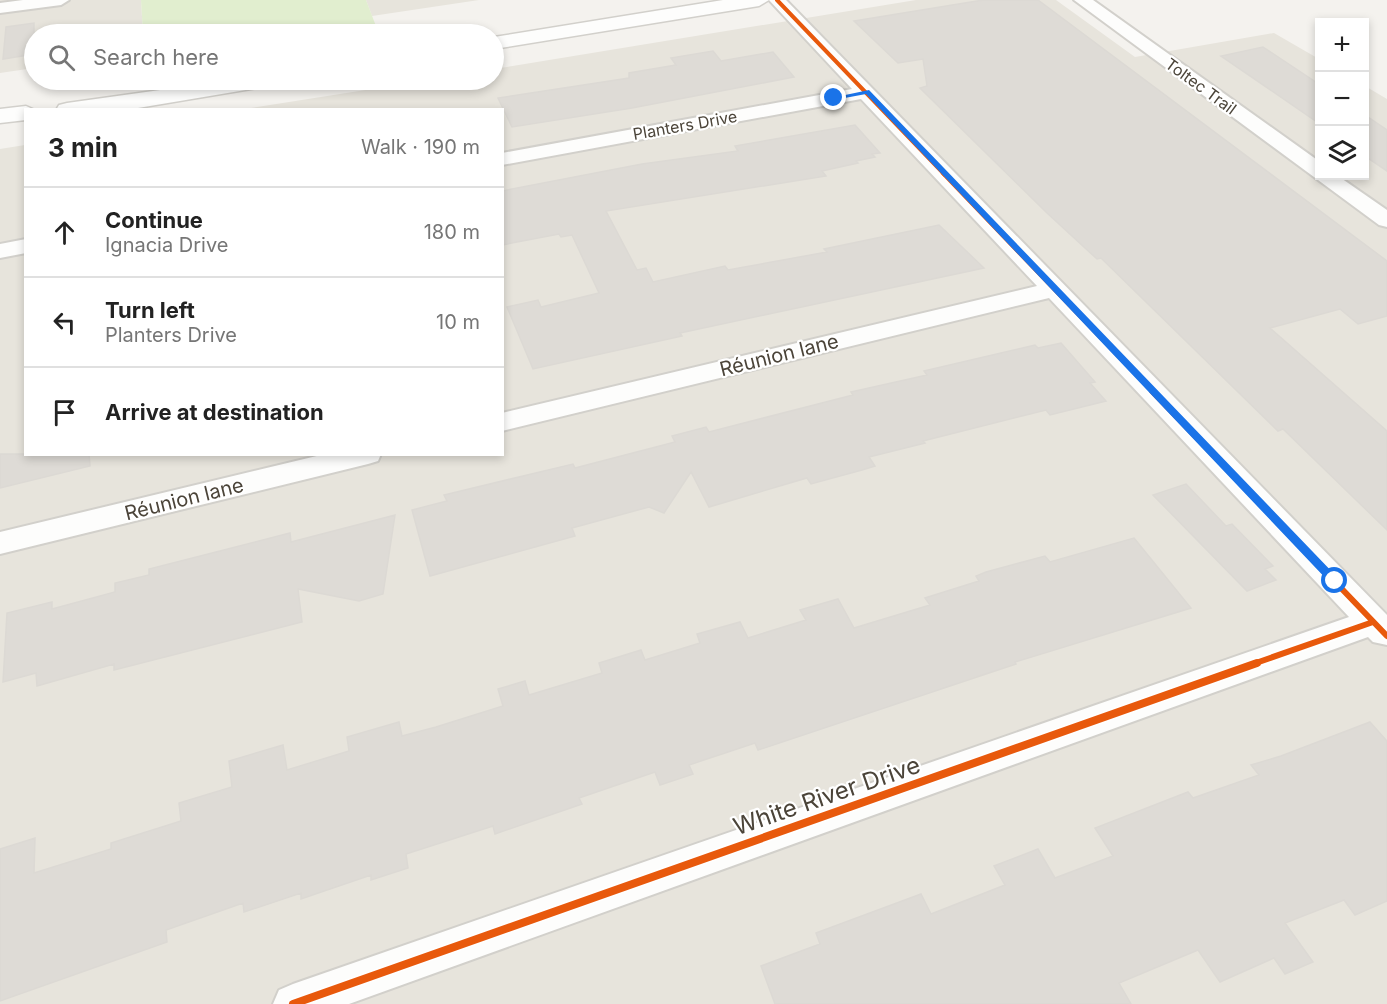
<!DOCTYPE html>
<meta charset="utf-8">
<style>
:root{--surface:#fff;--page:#f6f6f6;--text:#222;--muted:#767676;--line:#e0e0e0}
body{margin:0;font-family:Inter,sans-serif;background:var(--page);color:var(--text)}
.controls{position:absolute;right:18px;top:18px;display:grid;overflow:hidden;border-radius:0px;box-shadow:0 3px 9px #0003}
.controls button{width:54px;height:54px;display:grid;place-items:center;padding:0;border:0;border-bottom:2px solid var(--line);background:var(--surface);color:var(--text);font:30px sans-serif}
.stop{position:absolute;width:18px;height:18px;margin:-14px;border:4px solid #1a73e8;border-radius:50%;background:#fff}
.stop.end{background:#1a73e8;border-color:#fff;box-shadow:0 2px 6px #0008}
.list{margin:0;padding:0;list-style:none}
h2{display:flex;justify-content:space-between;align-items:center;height:78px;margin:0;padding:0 24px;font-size:26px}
h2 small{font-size:20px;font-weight:400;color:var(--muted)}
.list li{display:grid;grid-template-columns:39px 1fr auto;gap:18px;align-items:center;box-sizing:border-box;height:90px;padding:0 24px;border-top:2px solid var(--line)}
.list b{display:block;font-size:22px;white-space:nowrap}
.list p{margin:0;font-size:20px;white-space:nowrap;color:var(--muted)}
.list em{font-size:20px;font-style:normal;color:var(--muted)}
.icon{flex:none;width:33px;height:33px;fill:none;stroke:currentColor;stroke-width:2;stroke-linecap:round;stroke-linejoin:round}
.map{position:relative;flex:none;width:1387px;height:1004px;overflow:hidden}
.search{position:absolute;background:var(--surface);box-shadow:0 3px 9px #0003;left:24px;top:24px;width:480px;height:66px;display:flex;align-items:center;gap:15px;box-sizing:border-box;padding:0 21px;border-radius:33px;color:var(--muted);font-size:22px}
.panel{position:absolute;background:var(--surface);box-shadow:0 3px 9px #0003;left:24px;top:108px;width:480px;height:348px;border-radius:0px}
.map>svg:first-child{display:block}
.residential{fill:#e7e4dc}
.green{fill:#e1eecf}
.building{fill:#dedbd6;stroke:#dcd9d4;stroke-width:1.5}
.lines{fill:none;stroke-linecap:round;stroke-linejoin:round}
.minor-casing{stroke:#d2d0cb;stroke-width:4}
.tertiary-casing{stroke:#d2d0cb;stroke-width:3}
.minor{fill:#fdfdfc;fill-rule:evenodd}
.tertiary{fill:#fdfdfc;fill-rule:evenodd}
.cycleway-far3-casing{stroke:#fff;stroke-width:6}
.cycleway-far2-casing{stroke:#fff;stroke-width:8}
.cycleway-far1-casing{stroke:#fff;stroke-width:10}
.cycleway-casing{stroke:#fff;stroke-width:11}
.cycleway-far3{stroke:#e8590c;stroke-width:4}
.cycleway-far2{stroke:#e8590c;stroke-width:4.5}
.cycleway-far1{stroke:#e8590c;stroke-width:6}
.cycleway{stroke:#e8590c;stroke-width:8}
.route{fill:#1a73e8}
.labels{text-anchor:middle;stroke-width:4.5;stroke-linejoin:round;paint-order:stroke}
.far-street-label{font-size:16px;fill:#4b4439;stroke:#fff}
.street-label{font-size:20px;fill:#4b4439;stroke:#fff}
.near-street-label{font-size:24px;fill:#4b4439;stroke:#fff}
</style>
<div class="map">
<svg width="1387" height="1004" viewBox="0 0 1387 1004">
<rect width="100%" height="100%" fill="#f4f2ee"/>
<path class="residential" d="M0,0H141L143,34H34V68L0,73Z
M366,0H479L372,16Z
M916,0H1056L1135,57L1274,33L1319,59L1320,176H1364L1365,86L1387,99V1004H0V149L25,145L26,454H502V110L245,109L429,80H494V69Z"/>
<path class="green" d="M141,0H366L379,34H143Z"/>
<path class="building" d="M983,0H1038L1387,261V316L1358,324L1340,309L1270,328L1387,431V530L1283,429L1278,431L1101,258L1097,259L1047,213L920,88L927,86L923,59L898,63L854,21Z
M34,23V54L3,59L6,27Z
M1263,47L1320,85V124L1221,56Z
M713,51L721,61L773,52L794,77L632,108L512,127L498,98L629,78V73L676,65L671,58Z
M1365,115L1387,130V171L1365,156Z
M855,125L880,153L872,154L875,157L856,161L858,163L822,171L826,176L606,211L637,270L646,268L653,282L725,266L728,270L827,252L824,249L939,225L984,268L680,333L682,336L533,369L507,307L538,300L541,307L599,293L572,235L561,237L559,234L502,245V191L642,164L738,151L735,146Z
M1061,343L1095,382L1090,383L1106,401L1050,415L1046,410L923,441L925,443L869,457L875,466L862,470L811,484L807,478L709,507L691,472L664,513L649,507L572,528L575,536L430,576L412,510L447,501L444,495L573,464L575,468L675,442L672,436L706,427L709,432L853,395L851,392L927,375L924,371L1035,345L1038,348Z
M0,454H89L90,466L0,488Z
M1186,484L1226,526L1232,524L1273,566L1265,569L1276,580L1247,591L1153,495Z
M395,515L383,594L359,601L298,589L302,622L114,670V664L37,686L36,673L3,682L7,613L52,602V609L115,592V583L149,575V569L216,552L290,533L291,542Z
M1134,538L1191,608L1015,662L1016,664L758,750L755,743L689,765L693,774L660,785L655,772L579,798L582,804L495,834L493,826L406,854L408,868L371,880V875L301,899V893L244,912L243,903L166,930L167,942L0,1001V849L35,838L34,873L111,849V843L181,821L179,803L232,787L229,761L283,745L287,770L349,751L347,737L399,722L402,736L436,727L503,706L498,689L525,681L529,695L602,673L599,663L641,650L645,660L700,643L697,634L740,622L748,638L806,620L800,610L838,599L854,628L930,605L925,598L979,581L976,576L986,572L1045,556L1050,562Z
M1370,722L1387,741V901L1355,915L1344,900L1285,923L1313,962L1285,974L1274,958L1220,982L1198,950L1119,983L1131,1004H775L761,966L820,944L816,933L921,894L931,914L1005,885L994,866L1038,849L1055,878L1113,856L1095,828L1188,792L1193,798L1259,775L1251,765L1281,756Z"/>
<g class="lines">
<g class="minor-casing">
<path id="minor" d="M23,0H69L61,5L0,13V3Z
M769,0H786L1387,615V645L1373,642L1368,637L349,1004H273L279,990L293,984L1349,617L1049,298L502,431V413L1037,286L861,99L502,165V153L852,89Z
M1074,0H1093L1320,162V176H1338L1387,210V227L1379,225Z
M26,239V253L0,258V244Z
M325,454H381L378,461L368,464L0,554V532Z"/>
</g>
<g class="tertiary-casing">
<path id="tertiary" d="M723,0H769L759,6L494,49V37Z
M232,80H281L278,85L270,86L126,110H56L59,105L67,103Z
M26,106L35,110H26V120L0,123V109Z"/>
</g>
<use href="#minor" class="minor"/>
<use href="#tertiary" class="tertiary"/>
<g class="cycleway-far3-casing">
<path id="cycleway-far3" d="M777,0L945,175"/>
</g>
<g class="cycleway-far2-casing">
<path id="cycleway-far2" d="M943,173L1153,392"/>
</g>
<g class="cycleway-far1-casing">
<path id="cycleway-far1" d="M1152,391L1387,636
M1253,664L1373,622"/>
</g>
<g class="cycleway-casing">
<path id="cycleway" d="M293,1004L1257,663"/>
</g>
<use href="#cycleway-far3" class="cycleway-far3"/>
<use href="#cycleway-far2" class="cycleway-far2"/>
<use href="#cycleway-far1" class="cycleway-far1"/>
<use href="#cycleway" class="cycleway"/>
</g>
<path class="route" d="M869,90L1338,578V584H1331L866,94L834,100L831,98Z"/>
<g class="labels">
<g class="far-street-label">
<text transform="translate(1201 86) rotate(36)" y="6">Toltec Trail</text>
<text transform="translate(685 125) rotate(-10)" y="6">Planters Drive</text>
</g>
<g class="street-label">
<text transform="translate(779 355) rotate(-14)" y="7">Réunion lane</text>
<text transform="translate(184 499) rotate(-14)" y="7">Réunion lane</text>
</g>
<g class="near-street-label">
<text transform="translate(827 796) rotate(-19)" y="8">White River Drive</text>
</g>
</g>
</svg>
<div class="controls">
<button>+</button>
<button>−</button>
<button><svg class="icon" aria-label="layers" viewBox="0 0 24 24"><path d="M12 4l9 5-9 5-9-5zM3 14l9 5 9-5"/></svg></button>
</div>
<div class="stop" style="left:1335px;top:581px"></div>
<div class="stop end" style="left:834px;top:98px"></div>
<div class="search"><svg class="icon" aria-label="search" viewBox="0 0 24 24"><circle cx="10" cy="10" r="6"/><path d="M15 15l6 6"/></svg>Search here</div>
<section class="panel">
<h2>3 min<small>Walk · 190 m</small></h2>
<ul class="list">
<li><svg class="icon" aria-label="ahead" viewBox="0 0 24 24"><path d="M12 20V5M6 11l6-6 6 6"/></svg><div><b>Continue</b><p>Ignacia Drive</p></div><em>180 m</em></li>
<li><svg class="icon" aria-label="left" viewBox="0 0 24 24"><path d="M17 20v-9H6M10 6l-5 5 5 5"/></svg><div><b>Turn left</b><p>Planters Drive</p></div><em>10 m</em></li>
<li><svg class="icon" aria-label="arrive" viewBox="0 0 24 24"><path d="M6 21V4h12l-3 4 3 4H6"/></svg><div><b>Arrive at destination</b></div></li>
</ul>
</section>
</div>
